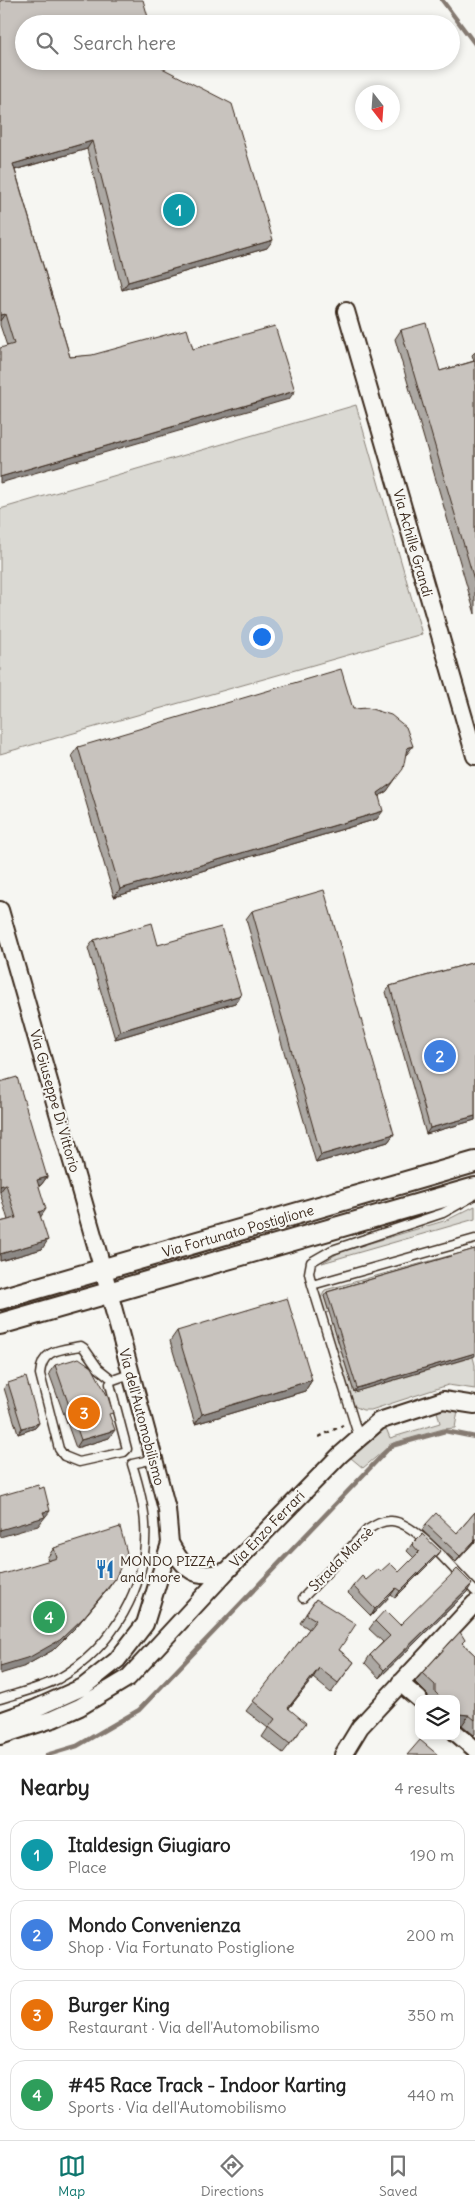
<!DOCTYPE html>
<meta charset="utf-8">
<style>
:root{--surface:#fff;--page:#f2f2f2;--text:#222;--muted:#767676;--line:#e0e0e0;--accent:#0f766e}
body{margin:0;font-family:Delius,sans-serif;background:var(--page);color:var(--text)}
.controls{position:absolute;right:15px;bottom:15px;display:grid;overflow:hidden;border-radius:10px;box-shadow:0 2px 8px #0003}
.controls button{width:45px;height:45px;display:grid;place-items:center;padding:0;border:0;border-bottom:1px solid var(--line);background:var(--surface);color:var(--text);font:25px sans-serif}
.compass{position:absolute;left:355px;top:85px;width:45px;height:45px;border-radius:50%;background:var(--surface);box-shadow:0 2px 8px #0003;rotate:163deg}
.you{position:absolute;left:261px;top:636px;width:18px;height:18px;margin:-12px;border:4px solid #fff;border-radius:50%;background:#1a73e8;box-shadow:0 0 0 8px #1a73e833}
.badge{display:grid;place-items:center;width:32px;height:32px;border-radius:50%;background:var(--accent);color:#fff;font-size:16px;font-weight:700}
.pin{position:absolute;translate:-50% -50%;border:2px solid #fff;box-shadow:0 1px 5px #0006}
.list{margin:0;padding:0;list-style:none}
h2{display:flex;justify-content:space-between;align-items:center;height:65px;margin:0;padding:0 20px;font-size:21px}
h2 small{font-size:16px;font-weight:400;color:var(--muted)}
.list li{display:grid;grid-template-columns:32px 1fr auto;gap:15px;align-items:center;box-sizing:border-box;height:70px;margin:0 10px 10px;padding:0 10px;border:1px solid var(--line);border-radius:15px}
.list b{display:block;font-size:19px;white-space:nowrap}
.list p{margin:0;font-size:16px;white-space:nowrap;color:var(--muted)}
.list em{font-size:16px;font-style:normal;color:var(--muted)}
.icon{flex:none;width:28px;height:28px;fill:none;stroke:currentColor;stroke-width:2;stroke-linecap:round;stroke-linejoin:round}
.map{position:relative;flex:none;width:475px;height:1755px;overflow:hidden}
.search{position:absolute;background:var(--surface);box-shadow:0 2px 8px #0003;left:15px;right:15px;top:15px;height:55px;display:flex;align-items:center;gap:12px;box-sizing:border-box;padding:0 18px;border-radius:28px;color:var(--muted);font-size:19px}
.sheet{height:385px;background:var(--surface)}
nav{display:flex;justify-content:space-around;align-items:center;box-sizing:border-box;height:70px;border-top:1px solid var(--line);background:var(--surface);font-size:14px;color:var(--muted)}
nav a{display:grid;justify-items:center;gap:2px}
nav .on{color:var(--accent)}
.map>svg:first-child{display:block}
.green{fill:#dad9d3;stroke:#8a8278}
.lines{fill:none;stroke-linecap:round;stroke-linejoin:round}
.stream{stroke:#857a71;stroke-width:4.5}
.service-casing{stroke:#3b2a1e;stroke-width:11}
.minor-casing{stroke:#3b2a1e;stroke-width:20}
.tertiary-casing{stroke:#3b2a1e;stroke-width:24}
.path{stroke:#3b2a1e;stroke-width:2.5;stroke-dasharray:4 4;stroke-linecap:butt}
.service{stroke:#f6f6f2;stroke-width:8}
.minor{stroke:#f6f6f2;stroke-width:16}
.tertiary{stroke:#f6f6f2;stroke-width:20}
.wall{fill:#aca8a3;stroke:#3b2a1e}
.shaded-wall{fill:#8c8885;stroke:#3b2a1e}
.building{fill:#c8c3be;stroke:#3b2a1e}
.labels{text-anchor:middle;stroke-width:4.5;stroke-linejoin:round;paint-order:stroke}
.street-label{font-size:14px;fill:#3b2a1e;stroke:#f6f6f2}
.poi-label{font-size:14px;fill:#3b2a1e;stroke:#f6f6f2;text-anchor:start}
</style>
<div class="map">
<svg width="475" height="1755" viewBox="0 0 475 1755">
<rect width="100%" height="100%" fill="#f6f6f2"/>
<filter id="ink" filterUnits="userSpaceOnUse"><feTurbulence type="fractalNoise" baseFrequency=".02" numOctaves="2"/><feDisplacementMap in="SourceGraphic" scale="10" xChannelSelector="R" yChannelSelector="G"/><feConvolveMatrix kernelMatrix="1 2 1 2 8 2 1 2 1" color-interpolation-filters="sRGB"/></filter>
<g filter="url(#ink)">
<path class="green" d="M356,405L422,634L0,754V509Z
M475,1206V1219L322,1263L340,1252L447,1220Z
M452,1255L454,1259L324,1296L329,1312L325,1313L321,1298L325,1290Z
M333,1324L354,1392L473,1357L475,1365V1389L448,1385L371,1410H363L354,1406L329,1326Z
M447,1409L458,1410L455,1428L443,1429L393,1443L363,1468L351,1458L386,1428L390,1438L440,1423L437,1411Z"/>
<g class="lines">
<path class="stream" d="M442,0L475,44
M47,1755L77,1746L139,1710L391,1446L445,1431L475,1437"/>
<g class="service-casing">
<path id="service" d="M312,1285L475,1239
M110,1384L127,1449L124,1452L79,1462L64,1456L59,1449L40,1374C42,1349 59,1350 81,1346L84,1348L98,1368L113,1380L130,1374
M359,1438L312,1285L309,1273L311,1262L332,1250L443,1213L472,1197
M303,1598L367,1530C375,1525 383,1520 392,1521C417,1523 457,1574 475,1591
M0,1699C19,1693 40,1688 58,1679C112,1649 149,1586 145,1524C144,1504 138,1483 132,1464L154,1459"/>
</g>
<g class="minor-casing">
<path id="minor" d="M346,311L475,756
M0,910L103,1270L154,1459L167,1509L170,1543L145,1624L117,1660L83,1687L34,1709L0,1721
M170,1543C185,1571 195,1580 227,1571
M400,1683L419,1699
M456,1733L475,1749
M0,1736L53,1719L80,1707L128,1678L227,1571L340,1455L379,1421L443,1400L475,1405
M343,1755L360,1727L475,1603"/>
</g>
<g class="tertiary-casing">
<path id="tertiary" d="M0,1299L475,1162
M0,1324L475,1188"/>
</g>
<path class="path" d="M319,1437L343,1425"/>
<use href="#service" class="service"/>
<use href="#minor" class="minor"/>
<use href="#tertiary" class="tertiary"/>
</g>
<path class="wall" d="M0,1L162,68L267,248L122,290L87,149L15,170L70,357L193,349L289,399L7,346L0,325Z
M401,330L440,371L474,361L472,355L475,352V614L395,339Z
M353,709L407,754H405L387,791L379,796L377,819L114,897L72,755L78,747Z
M252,911L394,1134L388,1142L316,1163L246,919Z
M94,940L158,945L241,995L235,1003L115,1039L88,948Z
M475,962V1120L426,1134L386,992L390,986Z
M0,1082L47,1177L41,1185L39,1186L42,1249L0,1261V1222L8,1220L0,1193Z
M475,1249L354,1392L324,1296L327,1292Z
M177,1331L312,1380L305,1391L195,1424L170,1341Z
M55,1365L110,1417L109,1438L76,1448L49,1373Z
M8,1383L39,1423L35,1428L18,1434L4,1388Z
M475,1512V1543L474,1542L456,1562L422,1530L426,1524L457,1533Z
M412,1544L435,1558L395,1598L391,1595L371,1616L348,1593L353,1586L366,1580L381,1571L399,1572L414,1558L407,1551Z
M54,1548L108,1589L76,1627L53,1650L23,1667L48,1561L47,1558Z
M467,1592L379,1678L365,1663L370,1655L383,1642L369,1629L375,1621L400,1625Z
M316,1599L339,1650L354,1662L331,1693L313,1678L289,1708L299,1733L283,1753L262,1737L268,1728L246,1711L309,1629L300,1623Z
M462,1643L475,1655V1734L474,1735L462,1725L456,1724V1699H428V1695L415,1682L422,1673Z"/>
<path class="shaded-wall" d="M92,141L87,149L7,172L13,164Z
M273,240L267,248L122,290L128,282Z
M5,314L0,321V315Z
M295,391L289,399L0,483V477Z
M413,746L407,754L401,756L407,748Z
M397,777L387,791L372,801L378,793Z
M383,811L377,819L114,897L120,889Z
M241,995L235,1003L115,1039L120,1031Z
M475,1116V1120L426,1134L430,1128Z
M394,1134L388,1142L316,1163L321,1155Z
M47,1177L41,1185L32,1188L37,1180Z
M6,1184L0,1192V1186Z
M46,1209L40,1218L39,1212Z
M48,1240L42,1249L0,1261V1254Z
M475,1353V1356L354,1392L357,1388Z
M312,1380L305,1391L195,1424L202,1414Z
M39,1423L35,1428L18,1434L22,1428Z
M115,1430L109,1438L76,1448L81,1440Z
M50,1511L38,1526L0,1537V1530L43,1512Z
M475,1540V1541L456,1562L460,1556Z
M440,1551L435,1558L395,1598L400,1591Z
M115,1579L108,1589L76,1627L53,1650L23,1667L0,1674V1666Z
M472,1584L467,1592L379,1678L384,1670Z
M396,1588L391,1595L371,1616L375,1609Z
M319,1668L313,1678L281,1718L288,1708Z
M459,1714L469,1715L462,1725L456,1724V1718Z"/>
<path class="building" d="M2,0H143L150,24H24V61H160L162,68L232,104L273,240L128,282L92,141L13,164L70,357L92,355L187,329L193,349L275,326L295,391L0,477V348L14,344L5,314L0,315V1Z
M426,323L440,371L475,361V583L401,330Z
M341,669L353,709L368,708L391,715L406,727L413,746L407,748L403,769L392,783L378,793L383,811L120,889L78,747Z
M324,890L394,1134L321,1155L252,911Z
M152,923L158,945L221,927L241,995L120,1031L94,940Z
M475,962V1116L430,1128L390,986Z
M17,1077L47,1177L37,1180L46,1209L39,1212L48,1240L0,1254V1222L16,1218L6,1184L0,1186V1082Z
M475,1249V1353L357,1388L327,1292Z
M287,1298L312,1380L202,1414L177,1331Z
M79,1358L92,1367L108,1397L113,1413L109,1414L115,1430L81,1440L55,1365Z
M26,1377L39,1423L22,1428L8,1383Z
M38,1485L39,1489L44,1487L50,1511L43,1512L45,1517L0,1530V1496Z
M475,1512V1540L460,1556L426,1524L436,1513L457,1533Z
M120,1527L127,1553L115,1579L84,1617L60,1640L30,1657L0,1666V1575L57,1558L54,1548Z
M422,1534L440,1551L400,1591L396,1588L375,1609L353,1586L362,1576L366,1580L379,1569L381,1571L390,1563L399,1572L419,1552L412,1544Z
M457,1569L472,1584L384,1670L370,1655L390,1636L375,1621L385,1610L400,1625Z
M316,1599L356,1624L339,1650L354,1662L338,1683L319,1668L288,1708L306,1723L290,1744L269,1727L275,1719L253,1701L316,1620L306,1614Z
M460,1632L465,1640L462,1643L475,1655V1720L469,1715L459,1714L456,1711V1699H442L435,1692V1685L422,1673Z
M420,1740L438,1755H407Z"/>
</g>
<defs>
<g id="restaurant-bare" transform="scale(1.5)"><path d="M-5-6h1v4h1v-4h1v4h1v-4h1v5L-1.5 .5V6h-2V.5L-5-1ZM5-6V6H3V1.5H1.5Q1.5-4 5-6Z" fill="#1f6fb2" stroke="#f6f6f2" stroke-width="2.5" paint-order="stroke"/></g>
</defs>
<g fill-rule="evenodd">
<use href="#restaurant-bare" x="105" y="1569"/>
</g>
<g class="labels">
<g class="street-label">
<text transform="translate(413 543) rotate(74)" y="5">Via Achille Grandi</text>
<text transform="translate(55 1101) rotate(74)" y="5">Via Giuseppe Di Vittorio</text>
<text transform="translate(238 1231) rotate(-16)" y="5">Via Fortunato Postiglione</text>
<text transform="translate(142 1417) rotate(75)" y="5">Via dell'Automobilismo</text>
<text transform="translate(267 1529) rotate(-46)" y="5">Via Enzo Ferrari</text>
<text transform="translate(341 1559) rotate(-45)" y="5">Strada Marsè</text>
</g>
<g class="poi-label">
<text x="120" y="1566">MONDO PIZZA<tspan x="120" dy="16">and more</tspan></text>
</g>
</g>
</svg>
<div class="controls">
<button><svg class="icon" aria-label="layers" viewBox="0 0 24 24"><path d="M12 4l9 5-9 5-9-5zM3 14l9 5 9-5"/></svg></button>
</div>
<svg class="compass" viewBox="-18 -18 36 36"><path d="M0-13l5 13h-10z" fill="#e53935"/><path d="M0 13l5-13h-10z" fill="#767676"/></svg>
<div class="you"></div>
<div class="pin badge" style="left:179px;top:210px;background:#0f9aa8">1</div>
<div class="pin badge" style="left:440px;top:1056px;background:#3f7fe0">2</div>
<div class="pin badge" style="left:84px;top:1413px;background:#e8710a">3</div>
<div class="pin badge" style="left:49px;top:1617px;background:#2e9e5b">4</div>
<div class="search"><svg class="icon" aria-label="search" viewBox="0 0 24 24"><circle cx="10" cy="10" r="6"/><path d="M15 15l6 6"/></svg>Search here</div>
</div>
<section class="sheet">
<h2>Nearby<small>4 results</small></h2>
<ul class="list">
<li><span class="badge" style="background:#0f9aa8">1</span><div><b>Italdesign Giugiaro</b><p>Place</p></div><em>190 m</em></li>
<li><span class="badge" style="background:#3f7fe0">2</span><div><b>Mondo Convenienza</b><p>Shop · Via Fortunato Postiglione</p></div><em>200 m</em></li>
<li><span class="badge" style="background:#e8710a">3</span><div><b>Burger King</b><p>Restaurant · Via dell'Automobilismo</p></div><em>350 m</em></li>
<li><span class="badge" style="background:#2e9e5b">4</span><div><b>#45 Race Track - Indoor Karting</b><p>Sports · Via dell'Automobilismo</p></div><em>440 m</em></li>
</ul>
</section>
<nav>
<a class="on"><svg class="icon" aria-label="map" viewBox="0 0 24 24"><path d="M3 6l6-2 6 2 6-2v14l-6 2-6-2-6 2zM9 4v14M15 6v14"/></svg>Map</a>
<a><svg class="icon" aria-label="directions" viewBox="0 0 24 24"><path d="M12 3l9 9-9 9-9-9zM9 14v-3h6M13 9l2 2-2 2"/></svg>Directions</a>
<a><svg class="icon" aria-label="saved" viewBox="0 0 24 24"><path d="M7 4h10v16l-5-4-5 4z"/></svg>Saved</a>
</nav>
